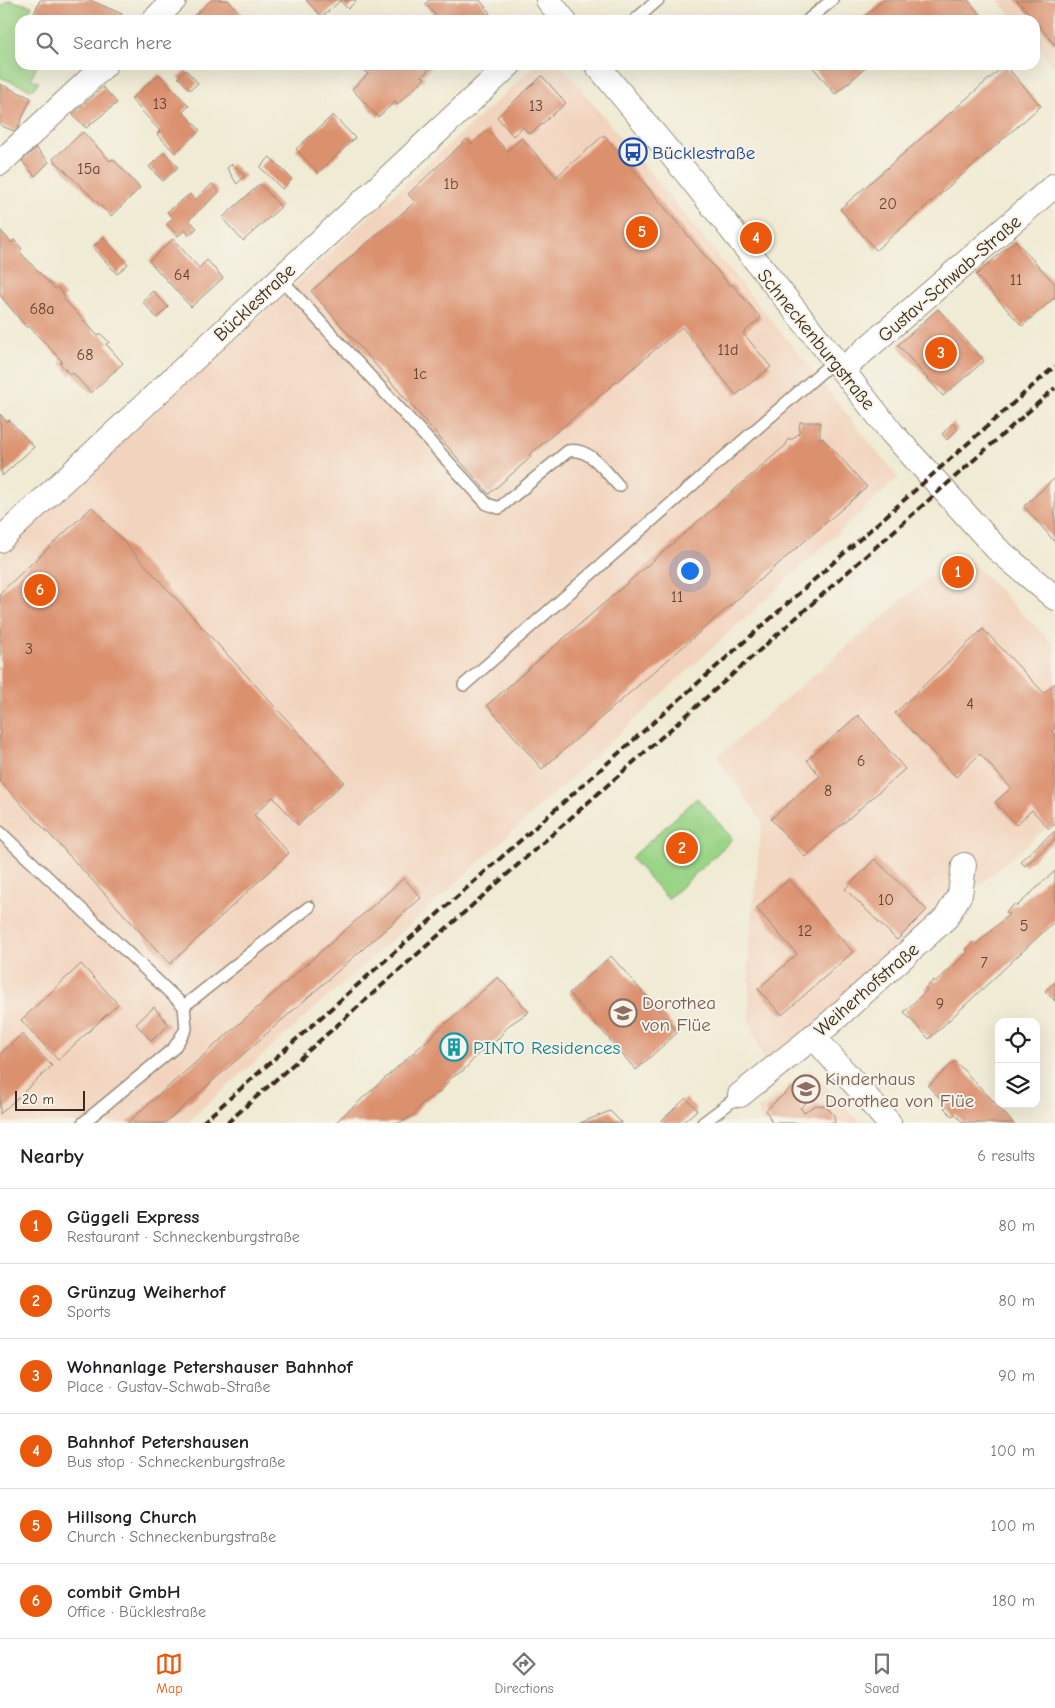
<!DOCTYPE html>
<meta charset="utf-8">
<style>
:root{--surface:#fff;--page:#f6f6f6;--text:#202124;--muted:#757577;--line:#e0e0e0;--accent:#ea580c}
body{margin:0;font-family:"Comic Neue",sans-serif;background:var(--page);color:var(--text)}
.controls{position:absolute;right:15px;bottom:15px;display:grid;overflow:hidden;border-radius:10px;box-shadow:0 5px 20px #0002}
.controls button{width:45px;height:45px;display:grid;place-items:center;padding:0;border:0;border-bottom:1px solid var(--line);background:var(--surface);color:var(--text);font:25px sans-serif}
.scale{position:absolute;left:15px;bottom:12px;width:70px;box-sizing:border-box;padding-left:5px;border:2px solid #3b2a1e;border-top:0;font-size:14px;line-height:18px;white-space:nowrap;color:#3b2a1e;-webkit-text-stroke:4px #f7f3e8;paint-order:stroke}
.you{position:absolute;left:689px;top:570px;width:18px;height:18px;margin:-12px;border:4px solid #fff;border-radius:50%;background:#1a73e8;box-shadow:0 0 0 8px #1a73e833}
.badge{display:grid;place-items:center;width:32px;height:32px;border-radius:50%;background:var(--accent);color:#fff;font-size:16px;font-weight:700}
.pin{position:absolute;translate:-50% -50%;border:2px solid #fff;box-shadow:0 1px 5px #0006}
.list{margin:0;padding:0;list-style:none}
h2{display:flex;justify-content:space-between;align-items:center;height:65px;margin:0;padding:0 20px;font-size:21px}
h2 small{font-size:16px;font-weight:400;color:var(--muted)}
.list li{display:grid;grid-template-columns:32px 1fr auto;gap:15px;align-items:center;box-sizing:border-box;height:75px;padding:0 20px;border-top:1px solid var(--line)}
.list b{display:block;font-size:19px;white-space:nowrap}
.list p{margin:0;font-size:16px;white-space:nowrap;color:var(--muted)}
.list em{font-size:16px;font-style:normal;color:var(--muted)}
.icon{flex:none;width:28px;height:28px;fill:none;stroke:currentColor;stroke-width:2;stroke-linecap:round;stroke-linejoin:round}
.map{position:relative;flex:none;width:1055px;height:1123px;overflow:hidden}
.search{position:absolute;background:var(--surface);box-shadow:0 5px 20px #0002;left:15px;right:15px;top:15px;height:55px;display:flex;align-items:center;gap:12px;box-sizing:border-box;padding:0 18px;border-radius:15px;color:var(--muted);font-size:19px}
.sheet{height:515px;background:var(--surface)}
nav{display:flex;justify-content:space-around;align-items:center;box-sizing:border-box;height:70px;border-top:1px solid var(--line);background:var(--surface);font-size:14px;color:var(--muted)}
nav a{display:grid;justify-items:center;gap:2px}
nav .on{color:var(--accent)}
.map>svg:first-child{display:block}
.built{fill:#f2d4be}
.green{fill:#9ad487;stroke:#6a7f52}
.building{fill:#db906e}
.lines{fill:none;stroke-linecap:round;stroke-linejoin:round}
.service-casing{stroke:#968a79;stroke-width:14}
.minor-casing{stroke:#968a79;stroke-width:26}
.service{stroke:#fff;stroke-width:11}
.minor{stroke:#fff;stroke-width:24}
.rail{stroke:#3b2a1e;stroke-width:4;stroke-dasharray:8 4;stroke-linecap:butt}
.labels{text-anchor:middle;stroke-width:4;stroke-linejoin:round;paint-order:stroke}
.number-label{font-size:16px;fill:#634432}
.transit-label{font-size:19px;fill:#164399;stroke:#f7f3e8;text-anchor:start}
.street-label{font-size:19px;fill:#3b2a1e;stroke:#f7f3e8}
.education-label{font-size:19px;fill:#785e54;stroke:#f7f3e8;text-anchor:start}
.culture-label{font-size:19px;fill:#0d838f;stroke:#f7f3e8;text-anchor:start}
</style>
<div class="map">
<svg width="1055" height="1123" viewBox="0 0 1055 1123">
<rect width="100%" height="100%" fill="#f7f3e8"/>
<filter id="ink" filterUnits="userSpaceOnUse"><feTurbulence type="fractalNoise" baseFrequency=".02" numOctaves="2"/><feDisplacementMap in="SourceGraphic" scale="10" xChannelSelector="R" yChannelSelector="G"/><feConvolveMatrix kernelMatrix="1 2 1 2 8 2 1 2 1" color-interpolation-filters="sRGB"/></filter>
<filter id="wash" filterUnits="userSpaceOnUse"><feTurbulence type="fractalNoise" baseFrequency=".0096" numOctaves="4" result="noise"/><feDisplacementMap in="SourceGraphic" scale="20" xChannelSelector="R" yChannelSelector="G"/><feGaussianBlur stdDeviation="1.12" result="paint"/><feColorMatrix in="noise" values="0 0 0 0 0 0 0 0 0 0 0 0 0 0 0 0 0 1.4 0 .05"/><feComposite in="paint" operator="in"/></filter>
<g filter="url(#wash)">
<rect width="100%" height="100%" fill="#f0ebd4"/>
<path class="built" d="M998,0H1055V68L1035,44V20H1015Z
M536,65H561L804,360L898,478L454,885L186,1123H0V556L83,477Z
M967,558L1055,646V821L765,1066L749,1018V946L762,822L717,757L927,579Z
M809,1068L861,1123H762L758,1110Z"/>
<path class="green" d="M8,0L32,6L25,17L31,20H20V65H37L31,79L39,82L32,90L0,77V7Z
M697,798L733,839L668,899L631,858Z"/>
<g id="blocks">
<path class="building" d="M40,0H90L122,14L119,20H42L33,16Z
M211,0H228L247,20H190Z
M306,0H357L348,9L340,1L322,17Z
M429,0H480L490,13L482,20H440L425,4Z
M883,0H968L985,20H927L925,18L923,20H860Z
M1016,0H1055V46L1035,20Z
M359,65H434L422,76L425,78L397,105L395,102L378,117L352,89L368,74Z
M811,65H869L835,94Z
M1005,65L1041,106L876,250L840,209Z
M186,70L198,83L190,90L178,77Z
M159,74L189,106L183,112L200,130L175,153L157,134L160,131L131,99Z
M542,76L566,103L534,131L529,134L523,127L513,136L497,117Z
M0,84L31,98L16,132L0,125Z
M103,87L117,103L86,128L73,114Z
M333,115L355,138L318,173L296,149Z
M488,130L507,151L522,138L556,177L604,135L730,286L732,284L761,318L743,333L771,367L736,395L682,327L529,455L531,457L489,494L311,291L415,202L408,194L467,139L471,144Z
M83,132L110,161L113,159L140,188L111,216L53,159Z
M36,148L49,162L35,176L22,161Z
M164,152L178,167L163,181L149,167Z
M270,157L292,179L282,189L260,167Z
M232,164L245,176L237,184L227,168Z
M212,184L219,192L189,220L197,228L189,235L185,230L178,236L167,224L173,218L167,212L190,194L195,200Z
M260,184L281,207L243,241L222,218Z
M0,230L12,243L14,240L22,249L19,251L55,289L57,287L65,296L63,298L98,336L100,333L109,342L106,344L123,363L91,393L73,373L70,375L60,363L62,361L29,326L27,328L0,295Z
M103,237L128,264L117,274L93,247Z
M173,239L199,268L207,260L223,278L191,307L149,261Z
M1015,240L1055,284V297L1022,326L976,275Z
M153,291L168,307L157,318L142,301Z
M938,309L984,361L943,396L898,345Z
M0,414L7,422L9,420L34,447L2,476Z
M800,422H820V438H822L831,447L867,487L542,769L487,705L786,445L788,439H793L799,433Z
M953,423L958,429L947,440L942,434Z
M1055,478V542L1024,506Z
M92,507L344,782L298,825L273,797L254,815L289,853L170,964L0,781V593Z
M983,629L1044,693L1055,683V728L1052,731L1055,734V824L1049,829L1032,810L1016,825L995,802L1011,788L980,754L956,777L895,713Z
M858,715L905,769L805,857L771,819L820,776L807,760Z
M1055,831V840L1025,866L1020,861Z
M875,859L927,910L897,940L845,889Z
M1055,871V921L929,1039L904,1012L927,990L925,988L934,980L936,982L968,952L966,950L974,942L976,945L1009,914L1006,912L1015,904L1017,906Z
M404,878L421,898L165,1123H127Z
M789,879L853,952L782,1015L758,989L797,954L756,908Z
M611,956L678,1032L636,1070L569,993Z
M81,964L118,1004L58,1060L21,1020Z
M498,977L529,1012L509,1025L497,1040L478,1054L464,1070L451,1078L441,1091L423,1102L414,1115L400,1123H335Z
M1055,982V1001L1045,991Z
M154,1007L169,1025L151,1041L136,1024Z
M22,1034L52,1066L0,1114V1054Z
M955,1061L994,1102L1013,1123H963L955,1114L952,1116L944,1108L947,1106L928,1086Z
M792,1087L806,1103L800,1108L804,1112L816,1105L825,1106L834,1115L835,1123H772L766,1110Z
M686,1098L697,1110L682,1123H664L662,1120Z
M610,1111L622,1123H580Z"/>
</g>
</g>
<g filter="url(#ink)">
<use href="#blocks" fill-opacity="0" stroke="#968a79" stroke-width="1"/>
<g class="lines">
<g class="service-casing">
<path id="service" d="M635,20L658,0
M808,20L832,0
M280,278L487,504L499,508L568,451C590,447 605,471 619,486
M464,685L834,361
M0,832L184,1006L309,907
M83,1123L174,1048L186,1029L184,1006
M703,1123L740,1095"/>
</g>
<g class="minor-casing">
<path id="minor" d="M548,0L564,20
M154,20L174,0
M597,65L689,176L892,433L996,548L1055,598
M0,163L105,65
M842,370L1055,185
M0,540L509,65
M813,1036L889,1123
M740,1095L828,1025L946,918L960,894L964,865"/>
</g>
<use href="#service" class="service"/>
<use href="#minor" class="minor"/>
<path class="rail" d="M202,1123L1055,366
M227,1123L1055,388"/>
</g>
</g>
<defs>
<g id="bus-ring" transform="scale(1.4375)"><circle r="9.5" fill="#f7f3e8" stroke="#1a4fb4" stroke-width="1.5"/><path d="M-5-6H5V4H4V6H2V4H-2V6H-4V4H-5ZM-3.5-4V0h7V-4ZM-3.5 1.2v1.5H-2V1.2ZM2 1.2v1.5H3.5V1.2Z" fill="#1a4fb4"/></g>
<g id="school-ring" transform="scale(1.4375)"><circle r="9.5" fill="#f7f3e8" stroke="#8d6e63" stroke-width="1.5"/><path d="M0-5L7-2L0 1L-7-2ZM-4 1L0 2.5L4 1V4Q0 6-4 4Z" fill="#8d6e63"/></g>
<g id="building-ring" transform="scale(1.4375)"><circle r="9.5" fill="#f7f3e8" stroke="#0f9aa8" stroke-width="1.5"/><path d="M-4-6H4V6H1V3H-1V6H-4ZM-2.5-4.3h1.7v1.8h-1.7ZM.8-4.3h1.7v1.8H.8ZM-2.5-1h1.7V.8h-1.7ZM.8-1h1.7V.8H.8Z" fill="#0f9aa8"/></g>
</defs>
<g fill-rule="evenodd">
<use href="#bus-ring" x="633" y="152"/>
<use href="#school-ring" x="623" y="1013"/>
<use href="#building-ring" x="454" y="1047"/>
<use href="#school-ring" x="806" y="1089"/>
</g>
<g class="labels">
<g class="number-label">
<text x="160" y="109">13</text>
<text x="536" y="111">13</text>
<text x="89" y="174">15a</text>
<text x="451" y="189">1b</text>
<text x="888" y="209">20</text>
<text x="182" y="280">64</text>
<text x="1016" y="285">11</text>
<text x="42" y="314">68a</text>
<text x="728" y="355">11d</text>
<text x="85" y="360">68</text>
<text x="420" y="379">1c</text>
<text x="677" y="602">11</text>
<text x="29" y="654">3</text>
<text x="970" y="709">4</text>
<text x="861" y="766">6</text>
<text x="828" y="796">8</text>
<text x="886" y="905">10</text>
<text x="1024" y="931">5</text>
<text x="805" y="936">12</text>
<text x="984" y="968">7</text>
<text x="940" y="1009">9</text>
</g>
<g class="transit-label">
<text x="652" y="159">Bücklestraße</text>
</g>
<g class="street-label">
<text transform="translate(949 278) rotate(-41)" y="7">Gustav-Schwab-Straße</text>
<text transform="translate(254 302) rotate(-43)" y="7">Bücklestraße</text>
<text transform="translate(817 339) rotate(51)" y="7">Schneckenburgstraße</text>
<text transform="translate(866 989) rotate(-41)" y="7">Weiherhofstraße</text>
</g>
<g class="education-label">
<text x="642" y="1009">Dorothea<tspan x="642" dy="22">von Flüe</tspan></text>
<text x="825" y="1085">Kinderhaus<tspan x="825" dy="22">Dorothea von Flüe</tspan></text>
</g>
<g class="culture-label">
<text x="473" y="1054">PINTO Residences</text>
</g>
</g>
</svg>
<div class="controls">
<button><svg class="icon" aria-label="locate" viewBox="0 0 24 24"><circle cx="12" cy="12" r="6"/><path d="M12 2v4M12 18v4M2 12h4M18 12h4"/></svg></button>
<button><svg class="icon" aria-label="layers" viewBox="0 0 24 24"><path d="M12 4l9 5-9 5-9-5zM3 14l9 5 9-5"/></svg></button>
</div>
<div class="scale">20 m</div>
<div class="you"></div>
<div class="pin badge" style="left:958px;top:572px">1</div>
<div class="pin badge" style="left:682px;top:848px">2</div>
<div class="pin badge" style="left:941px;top:353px">3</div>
<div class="pin badge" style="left:756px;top:238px">4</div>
<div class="pin badge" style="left:642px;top:232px">5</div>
<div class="pin badge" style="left:40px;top:590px">6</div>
<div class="search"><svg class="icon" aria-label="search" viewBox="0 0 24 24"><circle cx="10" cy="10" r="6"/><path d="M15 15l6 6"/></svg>Search here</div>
</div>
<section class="sheet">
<h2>Nearby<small>6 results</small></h2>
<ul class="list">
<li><span class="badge">1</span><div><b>Güggeli Express</b><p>Restaurant · Schneckenburgstraße</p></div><em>80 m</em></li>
<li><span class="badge">2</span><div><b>Grünzug Weiherhof</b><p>Sports</p></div><em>80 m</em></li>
<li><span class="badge">3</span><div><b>Wohnanlage Petershauser Bahnhof</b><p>Place · Gustav-Schwab-Straße</p></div><em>90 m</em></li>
<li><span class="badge">4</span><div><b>Bahnhof Petershausen</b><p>Bus stop · Schneckenburgstraße</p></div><em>100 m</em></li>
<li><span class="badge">5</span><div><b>Hillsong Church</b><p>Church · Schneckenburgstraße</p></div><em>100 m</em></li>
<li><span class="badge">6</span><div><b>combit GmbH</b><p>Office · Bücklestraße</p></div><em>180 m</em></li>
</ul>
</section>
<nav>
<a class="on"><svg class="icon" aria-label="map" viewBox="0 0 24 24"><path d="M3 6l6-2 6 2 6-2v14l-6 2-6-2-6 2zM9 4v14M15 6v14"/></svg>Map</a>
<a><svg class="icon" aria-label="directions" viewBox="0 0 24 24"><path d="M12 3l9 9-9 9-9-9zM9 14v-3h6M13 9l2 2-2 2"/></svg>Directions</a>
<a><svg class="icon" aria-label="saved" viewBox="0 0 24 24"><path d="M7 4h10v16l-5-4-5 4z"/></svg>Saved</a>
</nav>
